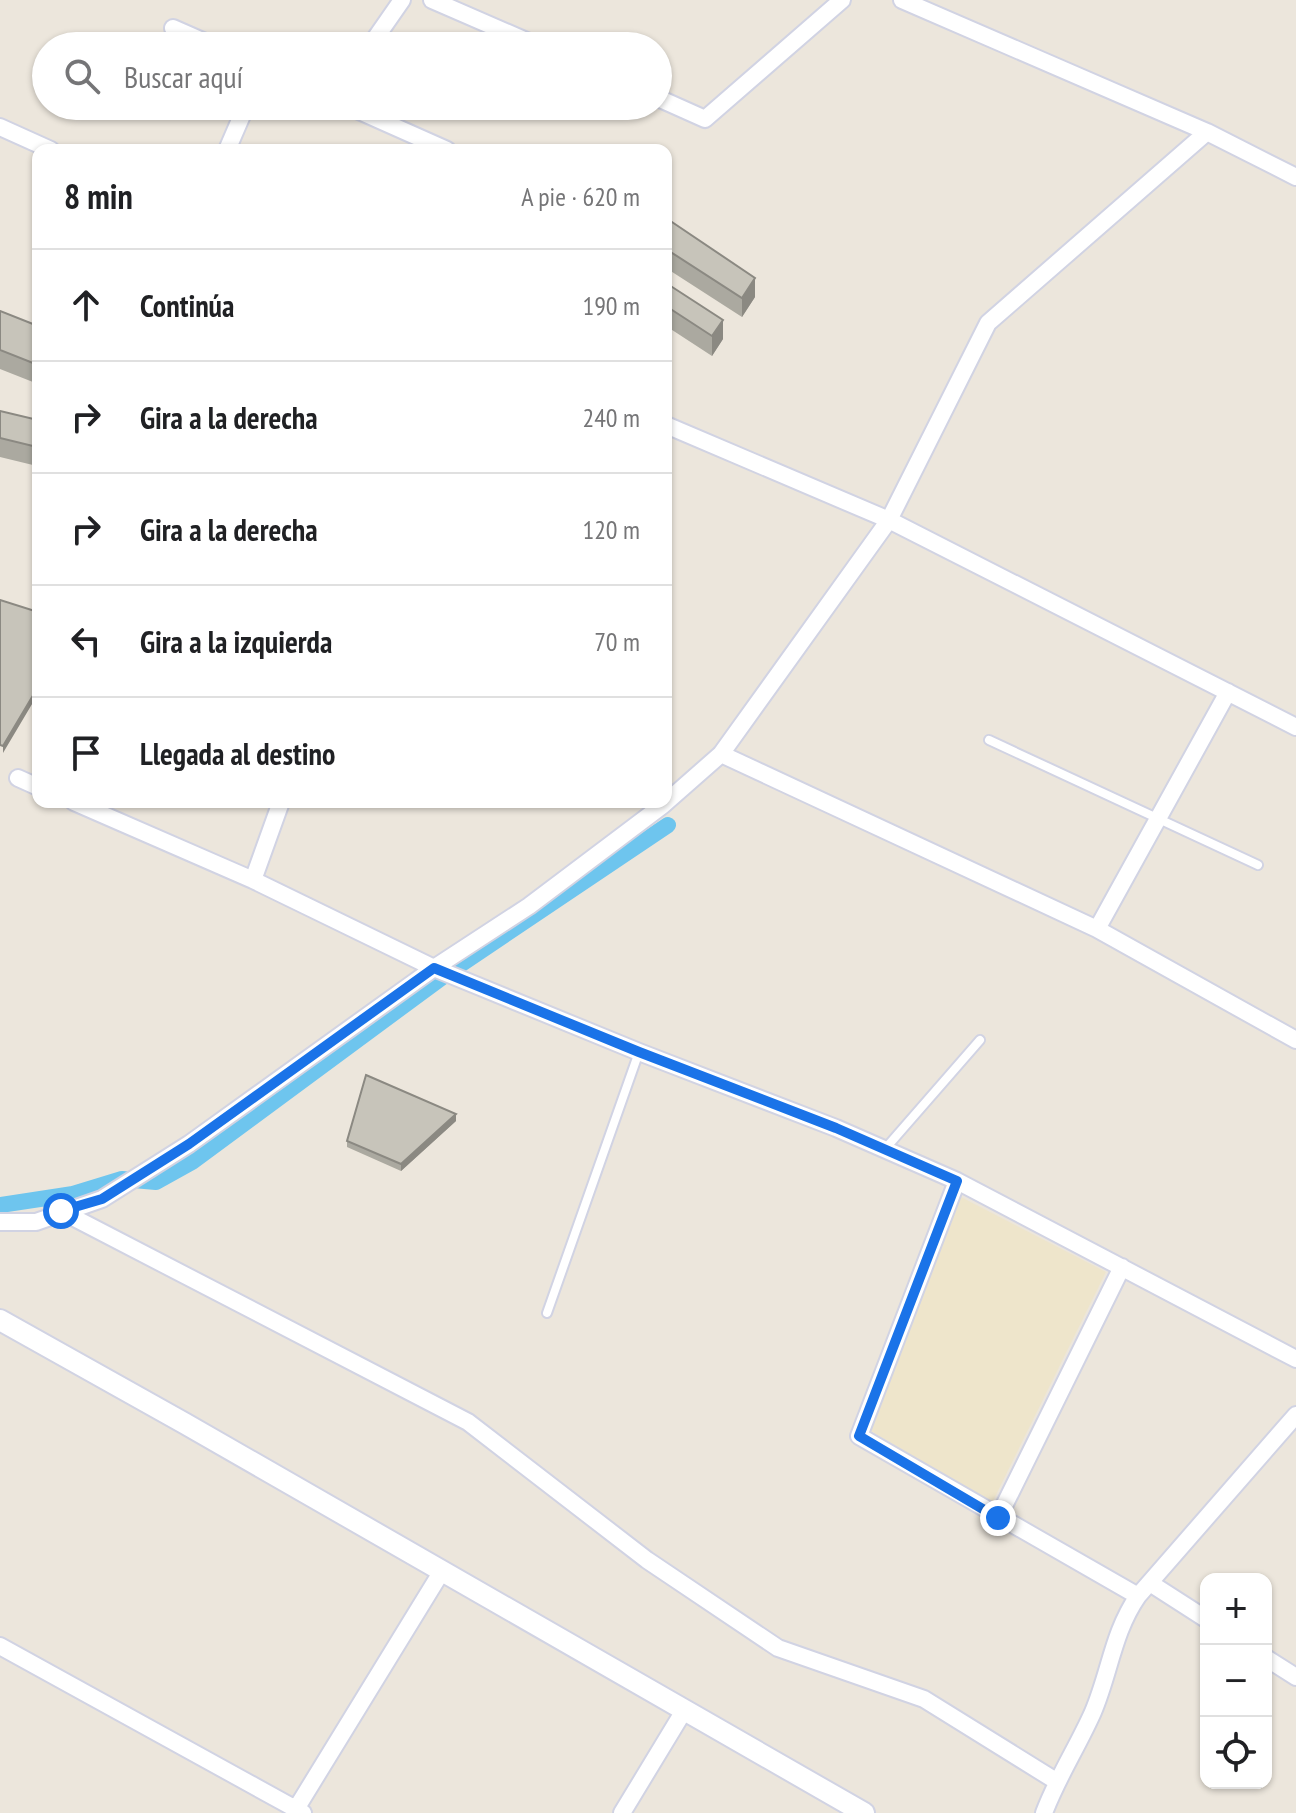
<!DOCTYPE html>
<html lang="es">
<meta charset="utf-8">
<style>
:root{--surface:#fff;--page:#f6f6f6;--text:#202124;--muted:#757577;--line:#e0e0e0}
body{margin:0;font-family:"PT Sans Narrow",sans-serif;background:var(--page);color:var(--text)}
.controls{position:absolute;right:24px;bottom:24px;display:grid;overflow:hidden;border-radius:16px;box-shadow:0 2px 6px #0004}
.controls button{width:72px;height:72px;display:grid;place-items:center;padding:0;border:0;border-bottom:2px solid var(--line);background:var(--surface);color:var(--text);font:40px sans-serif}
.stop{position:absolute;width:24px;height:24px;margin:-18px;border:6px solid #1a73e8;border-radius:50%;background:#fff}
.stop.end{background:#1a73e8;border-color:#fff;box-shadow:0 2px 8px #0008}
.list{margin:0;padding:0;list-style:none}
h2{display:flex;justify-content:space-between;align-items:center;height:104px;margin:0;padding:0 32px;font-size:34px}
h2 small{font-size:26px;font-weight:400;color:var(--muted)}
.list li{display:grid;grid-template-columns:52px 1fr auto;gap:24px;align-items:center;box-sizing:border-box;height:112px;padding:0 32px;border-top:2px solid var(--line)}
.list b{display:block;font-size:30px;white-space:nowrap}
.list em{font-size:26px;font-style:normal;color:var(--muted)}
.icon{flex:none;width:44px;height:44px;fill:none;stroke:currentColor;stroke-width:2;stroke-linecap:round;stroke-linejoin:round}
.map{position:relative;flex:none;width:1296px;height:1813px;overflow:hidden}
.search{position:absolute;background:var(--surface);box-shadow:0 2px 6px #0004;left:32px;top:32px;width:640px;height:88px;display:flex;align-items:center;gap:20px;box-sizing:border-box;padding:0 28px;border-radius:44px;color:var(--muted);font-size:30px}
.panel{position:absolute;background:var(--surface);box-shadow:0 2px 6px #0004;left:32px;top:144px;width:640px;height:664px;border-radius:16px}
.map>svg:first-child{display:block}
.education{fill:#eee5cb}
.lines{fill:none;stroke-linecap:round;stroke-linejoin:round}
.canal{stroke:#6ec5ee;stroke-width:16}
.service-casing{stroke:#d1d3e3;stroke-width:12}
.minor-casing{stroke:#d1d3e3;stroke-width:20}
.tertiary-casing{stroke:#d1d3e3;stroke-width:24}
.service{stroke:#fff;stroke-width:8}
.minor{stroke:#fff;stroke-width:16}
.tertiary{stroke:#fff;stroke-width:20}
.wall{fill:#aba9a0}
.shaded-wall{fill:#8b8982}
.building{fill:#c7c4ba;stroke:#8b8982;stroke-width:2}
.route{stroke:#1a73e8;stroke-width:10}
</style>
<div class="map">
<svg width="1296" height="1813" viewBox="0 0 1296 1813">
<rect width="100%" height="100%" fill="#ece6dc"/>
<path class="education" d="M961,1197L1106,1272L992,1503L871,1431Z"/>
<g class="lines">
<path class="canal" d="M0,1205L73,1194L122,1179L156,1182L192,1162L448,973L668,825"/>
<g class="service-casing">
<path id="service" d="M989,740L1258,865
M885,1149L980,1040
M547,1313L639,1052"/>
</g>
<g class="minor-casing">
<path id="minor" d="M432,0L538,46
M902,0L1207,132L1296,177
M173,28L214,46
M370,46L402,0
M658,98L705,119L842,0
M348,106L447,150
M0,127L51,150
M227,150L246,106
M666,425L889,520L1296,727
M721,754L1097,929L1296,1040
M18,778L38,787
M74,802L253,880L434,968L639,1052L836,1128L957,1181L1296,1359
M253,880L281,802
M1097,929L1228,692
M957,1181L859,1436L1138,1596
M61,1211L468,1422L647,1560L778,1648L924,1699L1056,1781
M0,1222H36L102,1199L189,1144L434,968L529,906L663,805L721,754L889,520L988,323L1207,132
M998,1518L1122,1267
M1150,1583L1206,1619
M0,1646L303,1813
M1266,1658L1296,1677
M296,1809L442,1571
M622,1813L685,1709
M1044,1813C1057,1778 1078,1746 1093,1712C1110,1672 1113,1632 1138,1596L1296,1415"/>
</g>
<g class="tertiary-casing">
<path id="tertiary" d="M0,1320L184,1423L864,1813"/>
</g>
<use href="#service" class="service"/>
<use href="#minor" class="minor"/>
<use href="#tertiary" class="tertiary"/>
</g>
<path class="wall" d="M666,218L755,297L742,317L666,268Z
M666,283L723,339L712,356L666,326Z
M0,311L38,326V384L0,369Z
M0,411L38,420L37,466L0,457Z
M456,1121L401,1171L347,1147V1141Z"/>
<path class="shaded-wall" d="M755,278V297L742,317V298Z
M723,320V339L712,356V336Z
M38,687V694L3,753V746Z
M456,1114V1121L401,1171V1164Z"/>
<path class="building" d="M666,218L755,278L742,298L666,249Z
M666,283L723,320L712,336L666,306Z
M0,311L38,326V365L0,350Z
M0,411L38,420L37,447L0,438Z
M0,600L38,612V687L3,746L0,745Z
M366,1075L456,1114L401,1164L347,1141Z"/>
<g class="lines">
<path class="route" d="M61,1211L102,1199L189,1144L434,968L639,1052L836,1128L957,1181L859,1436L998,1518"/>
</g>
</svg>
<div class="controls">
<button>+</button>
<button>−</button>
<button><svg class="icon" aria-label="locate" viewBox="0 0 24 24"><circle cx="12" cy="12" r="6"/><path d="M12 2v4M12 18v4M2 12h4M18 12h4"/></svg></button>
</div>
<div class="stop" style="left:61px;top:1211px"></div>
<div class="stop end" style="left:998px;top:1518px"></div>
<div class="search"><svg class="icon" aria-label="search" viewBox="0 0 24 24"><circle cx="10" cy="10" r="6"/><path d="M15 15l6 6"/></svg>Buscar aquí</div>
<section class="panel">
<h2>8 min<small>A pie · 620 m</small></h2>
<ul class="list">
<li><svg class="icon" aria-label="ahead" viewBox="0 0 24 24"><path d="M12 20V5M6 11l6-6 6 6"/></svg><div><b>Continúa</b></div><em>190 m</em></li>
<li><svg class="icon" aria-label="right" viewBox="0 0 24 24"><path d="M7 20v-9h11M14 6l5 5-5 5"/></svg><div><b>Gira a la derecha</b></div><em>240 m</em></li>
<li><svg class="icon" aria-label="right" viewBox="0 0 24 24"><path d="M7 20v-9h11M14 6l5 5-5 5"/></svg><div><b>Gira a la derecha</b></div><em>120 m</em></li>
<li><svg class="icon" aria-label="left" viewBox="0 0 24 24"><path d="M17 20v-9H6M10 6l-5 5 5 5"/></svg><div><b>Gira a la izquierda</b></div><em>70 m</em></li>
<li><svg class="icon" aria-label="arrive" viewBox="0 0 24 24"><path d="M6 21V4h12l-3 4 3 4H6"/></svg><div><b>Llegada al destino</b></div></li>
</ul>
</section>
</div>
